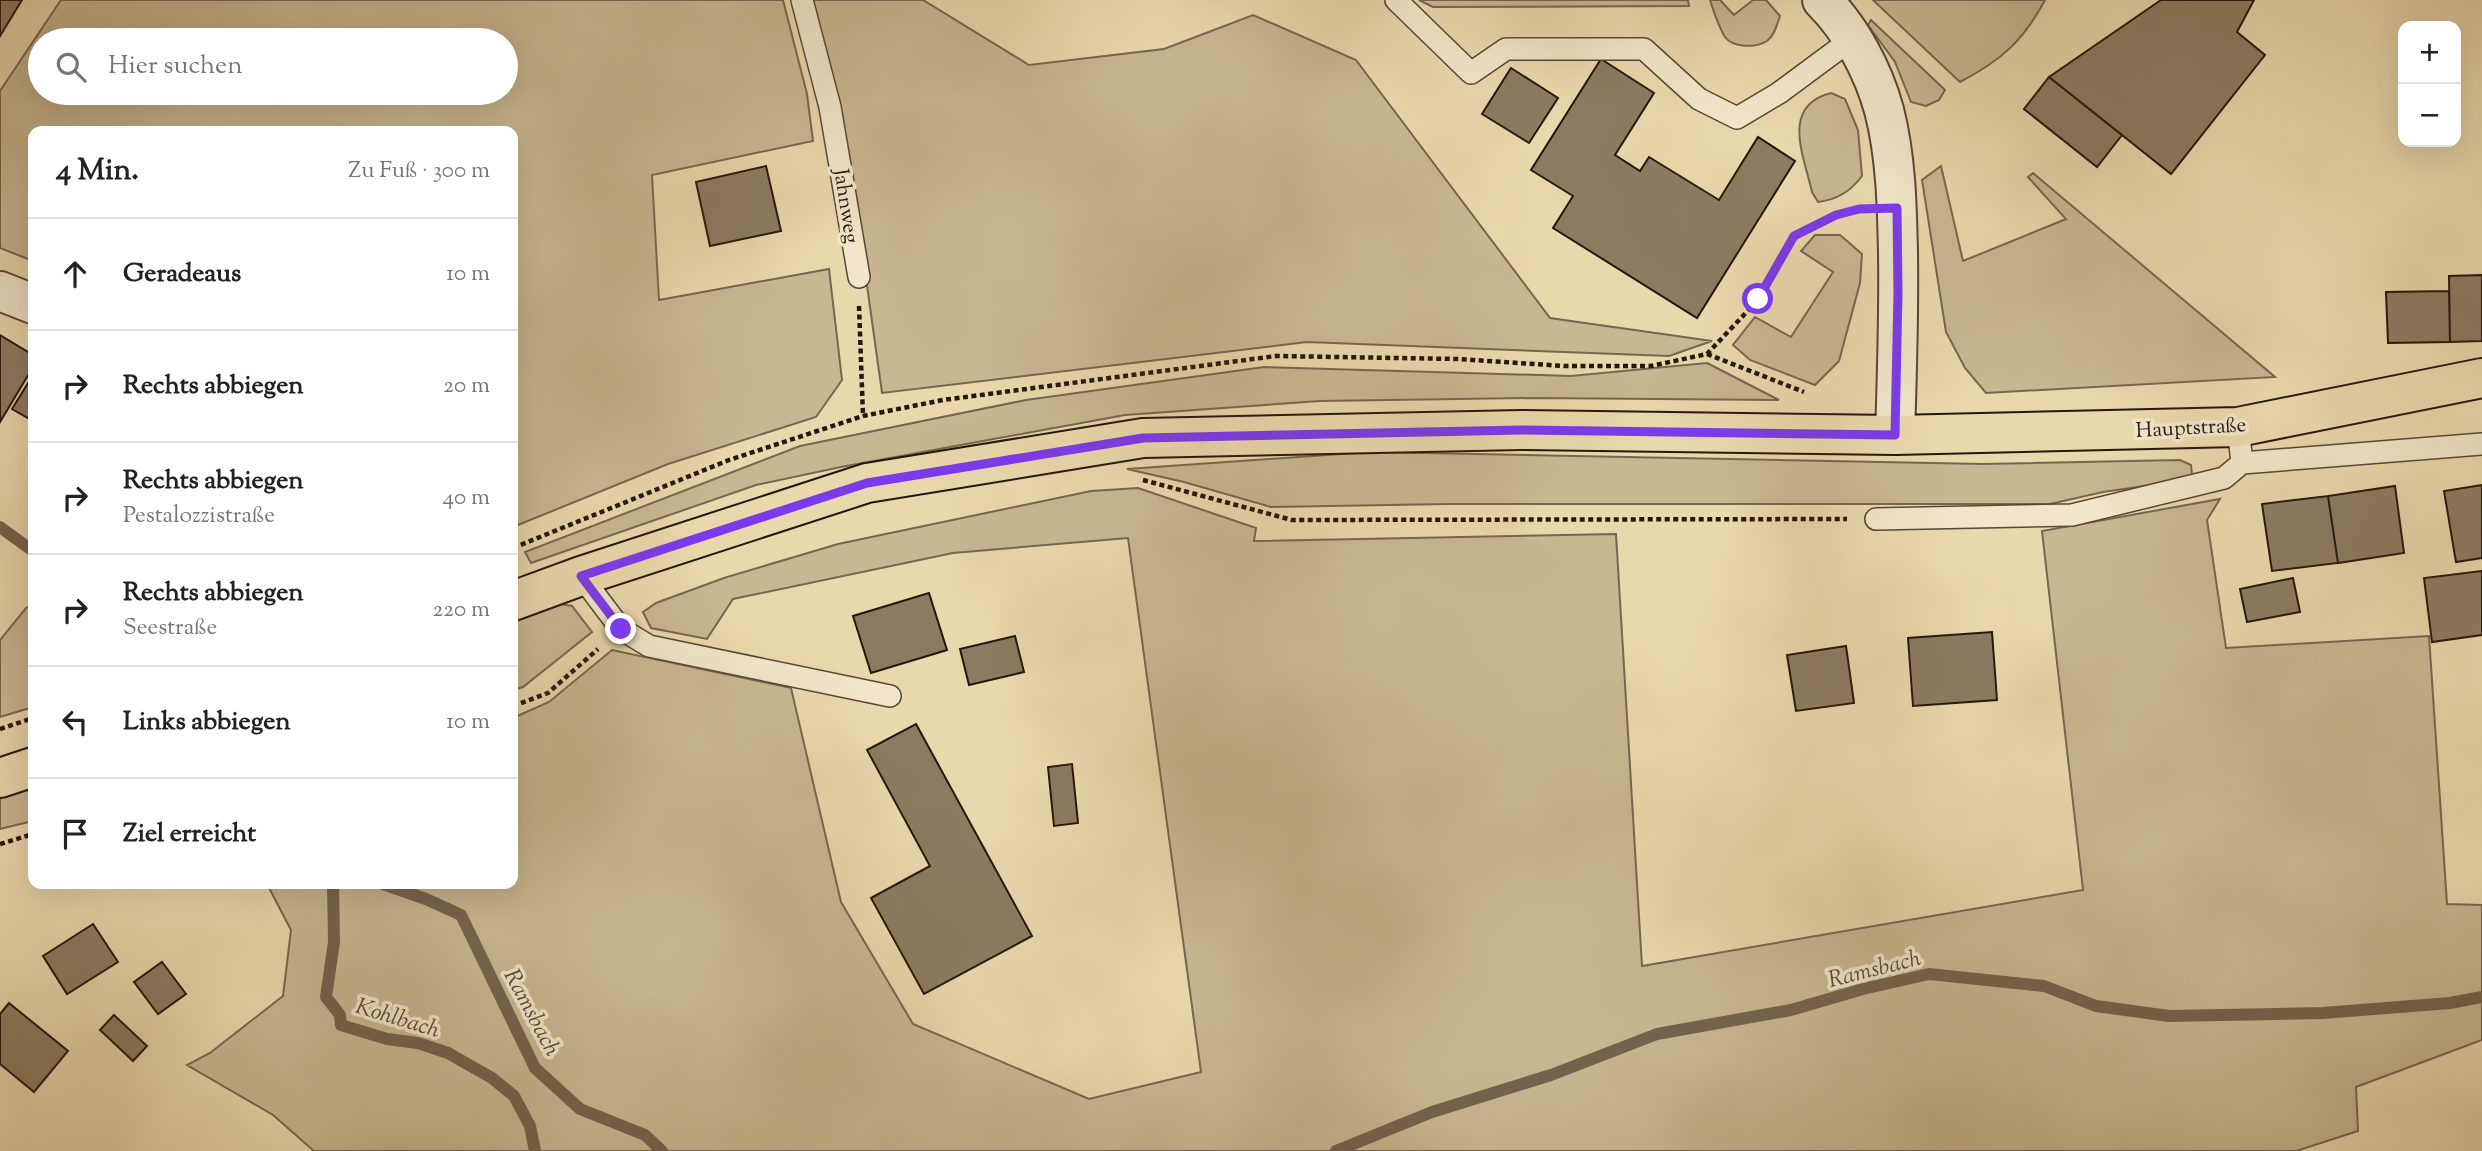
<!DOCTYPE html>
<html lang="de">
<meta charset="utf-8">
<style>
:root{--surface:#fff;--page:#f6f6f6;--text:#222;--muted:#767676;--line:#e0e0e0}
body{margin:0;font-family:"Sorts Mill Goudy",serif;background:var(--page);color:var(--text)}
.controls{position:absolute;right:21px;top:21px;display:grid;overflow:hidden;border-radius:14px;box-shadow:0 7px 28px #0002}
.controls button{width:63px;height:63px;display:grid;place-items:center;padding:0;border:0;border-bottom:2px solid var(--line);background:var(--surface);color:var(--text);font:35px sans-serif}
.stop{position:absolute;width:21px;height:21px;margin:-16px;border:5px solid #7c3aed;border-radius:50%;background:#fff}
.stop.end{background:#7c3aed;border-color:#fff;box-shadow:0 2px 7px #0008}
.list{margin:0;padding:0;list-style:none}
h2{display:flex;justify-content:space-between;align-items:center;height:91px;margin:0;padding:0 28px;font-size:30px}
h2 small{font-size:23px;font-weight:400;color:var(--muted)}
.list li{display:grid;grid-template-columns:46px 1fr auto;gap:21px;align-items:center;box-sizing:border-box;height:112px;padding:0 28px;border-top:2px solid var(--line)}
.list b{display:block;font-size:26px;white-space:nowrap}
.list p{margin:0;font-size:23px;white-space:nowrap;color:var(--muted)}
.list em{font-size:23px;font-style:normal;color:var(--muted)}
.icon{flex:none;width:38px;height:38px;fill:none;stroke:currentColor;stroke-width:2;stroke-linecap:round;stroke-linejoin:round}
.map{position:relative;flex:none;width:2482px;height:1151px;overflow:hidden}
.search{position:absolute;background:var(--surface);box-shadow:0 7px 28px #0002;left:28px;top:28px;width:490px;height:77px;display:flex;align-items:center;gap:18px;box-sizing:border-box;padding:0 24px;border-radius:38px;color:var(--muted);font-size:26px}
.panel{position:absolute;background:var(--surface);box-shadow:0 7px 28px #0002;left:28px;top:126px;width:490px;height:763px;border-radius:14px}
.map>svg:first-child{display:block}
.green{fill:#c8b791;stroke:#786650;stroke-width:2;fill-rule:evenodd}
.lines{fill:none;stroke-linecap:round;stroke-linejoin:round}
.stream{stroke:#74634d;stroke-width:12}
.building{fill:#8c7b61;stroke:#27160f;stroke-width:2}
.service-casing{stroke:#584636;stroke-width:24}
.minor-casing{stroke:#584636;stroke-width:42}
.primary-casing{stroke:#27160f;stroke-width:42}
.path{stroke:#27160f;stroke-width:4.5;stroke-dasharray:5 3.5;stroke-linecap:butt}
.service{stroke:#f1e6c9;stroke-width:21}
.minor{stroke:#f1e6c9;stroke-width:38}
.primary{stroke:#e9d8ac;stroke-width:38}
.route{stroke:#7c3aed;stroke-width:9}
.labels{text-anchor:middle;stroke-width:7;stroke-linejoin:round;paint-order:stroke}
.street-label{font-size:21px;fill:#27160f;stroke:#f1e6c9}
.water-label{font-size:23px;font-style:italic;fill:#5a4939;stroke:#f1e6c9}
</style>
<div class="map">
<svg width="2482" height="1151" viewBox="0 0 2482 1151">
<rect width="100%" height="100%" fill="#e9d8ac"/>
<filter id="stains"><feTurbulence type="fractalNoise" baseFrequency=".00286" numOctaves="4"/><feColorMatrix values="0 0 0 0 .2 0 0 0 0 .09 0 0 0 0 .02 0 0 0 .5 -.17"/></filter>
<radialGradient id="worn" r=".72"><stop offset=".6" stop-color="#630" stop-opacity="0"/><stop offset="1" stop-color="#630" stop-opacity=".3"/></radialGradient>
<path class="green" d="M61,0H783L807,94L813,141L652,175L659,300L829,269L842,380L816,417L668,464L513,527V131H33V261L0,248V91ZM40,40H506V93H40Z
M811,0H923L1029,65L1164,49L1253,15L1356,60L1550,318L1712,341L1669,356L1307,342L882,393L851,171Z
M1419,0H1688L1689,6L1433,7Z
M1710,0H1720L1734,15L1753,0H1766L1780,16C1777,24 1775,35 1767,41C1756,48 1733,48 1725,37C1718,26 1714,12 1710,0Z
M1873,0H2045C2023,41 2002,60 1960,82Z
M1871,20L1945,90L1939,100L1926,106L1911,102L1895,62L1868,25Z
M1831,93L1845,99L1858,130L1862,176C1851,191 1837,200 1818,202L1812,192C1804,156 1780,106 1831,93Z
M1941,166L1963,261L2066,219L2028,177L2033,173L2275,377L1986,393L1965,368L1946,332L1922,180Z
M1815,235H1840L1862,254L1860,283L1839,361L1815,385L1750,360L1733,345L1755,317L1791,337L1833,272L1801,251Z
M1707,363L1779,400L1534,398L1320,401L1125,415L841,467L756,485L531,563L525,552L800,446L1026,400L1264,367L1571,376Z
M1370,452L1983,464L2180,460L2191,465L2192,475L2186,480L2103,492L2050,504H1448L1271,507L1184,482L1127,469Z
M1138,488L1256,528L1254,541L1616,534L1642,966L2083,890L2042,531L2220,499L2207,520L2226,648L2429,636L2447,904L2482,905V1040L2356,1087L2358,1131L2296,1151H314L273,1115L187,1065L210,1053L283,996L291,930L267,884H513V718L549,702L612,650L791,688L841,902L913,1024L1089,1099L1201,1072L1128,538L953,553L733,599L707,639L651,628L643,612L656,603L724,578L838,544L1091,491Z
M548,602L572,606L592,632L523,687L513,690V617Z
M33,604V707L0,717V640L26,608Z
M33,787V821L0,829V797Z"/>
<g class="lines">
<path class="stream" d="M0,527L33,551
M333,884L334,942L326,997L340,1015L341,1025L387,1039L418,1043L448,1053L492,1078L514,1096L530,1126L535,1151
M383,884L426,899L461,915L535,1068L580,1109L645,1135L662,1151
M1336,1151L1432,1112L1551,1075L1657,1034L1791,1010L1863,989L1929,974L2044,986L2096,1006L2169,1016L2323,1013L2450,1003L2482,997"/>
</g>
<path class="building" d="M0,0H22L0,36Z
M2161,0H2254L2237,32L2265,55L2171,174L2049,77Z
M1601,59L1654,93L1615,155L1640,171L1649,157L1719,200L1758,137L1795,161L1697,318L1553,228L1573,196L1531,170Z
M1511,68L1558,98L1529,143L1482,114Z
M2049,77L2122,135L2097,167L2024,109Z
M766,166L781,231L710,246L696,182Z
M2482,275V341L2450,342L2449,276Z
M2449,291L2450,342L2388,343L2386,292Z
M0,335L33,355V367L0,422Z
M33,375V421L12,409Z
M2482,485V558L2456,562L2444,491Z
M2395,486L2404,553L2338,563L2328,496Z
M2328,496L2338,563L2272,571L2262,504Z
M2482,571V635L2432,642L2424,578Z
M2293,578L2300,612L2247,622L2240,589Z
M929,593L947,650L871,673L853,616Z
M1992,632L1997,700L1913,706L1908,638Z
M1015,636L1024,672L969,685L960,649Z
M1846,646L1854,703L1796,711L1787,655Z
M916,724L1032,936L924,994L871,898L930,866L867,750Z
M1072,764L1078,823L1054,826L1048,767Z
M93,924L118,962L67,994L43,956Z
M162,962L186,994L158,1014L134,982Z
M9,1003L68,1051L34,1092L0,1064V1014Z
M114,1015L147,1046L133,1061L100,1030Z"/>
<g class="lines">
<g class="service-casing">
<path id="service" d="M802,0L830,107L859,277
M1396,0L1471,73L1506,49H1644L1699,99L1737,118L1779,93L1852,39
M2242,463L2482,444
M1876,519L2072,515L2224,478L2242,463L2238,427
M581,576L621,629L649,646L890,696"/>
</g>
<g class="minor-casing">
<path id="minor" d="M1822,0C1851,29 1873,70 1884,110C1896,156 1897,206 1898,253C1899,314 1897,374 1895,435
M0,291L33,304"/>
</g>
<g class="primary-casing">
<path id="primary" d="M513,601L581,576L867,483L1143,438L1521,430L1895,435L2238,427L2482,378
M0,778L33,767"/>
</g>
<path class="path" d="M859,306L863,416
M1707,354L1804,392
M1143,480L1292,520L1847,519
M513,548L729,460L863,416L943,400L1276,356L1458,359L1564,366H1651L1707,354L1758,300L1794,236L1836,214L1858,209
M513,706L548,693L598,649
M0,729L33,718
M0,844L33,834"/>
<use href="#service" class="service"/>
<use href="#minor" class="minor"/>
<use href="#primary" class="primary"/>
</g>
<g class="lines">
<path class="route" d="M621,629L581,576L867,483L1143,438L1521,430L1895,435L1898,293L1897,208L1859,209L1836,215L1794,236L1758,299"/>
</g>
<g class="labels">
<g class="street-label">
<text transform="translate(847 206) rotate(81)" y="7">Jahnweg</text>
<text transform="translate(2191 427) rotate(-3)" y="7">Hauptstraße</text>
</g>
<g class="water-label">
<text transform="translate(1874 968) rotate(-14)" y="8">Ramsbach</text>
<text transform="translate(533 1012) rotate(62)" y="8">Ramsbach</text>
<text transform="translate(398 1017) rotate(17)" y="8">Kohlbach</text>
</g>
</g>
<rect width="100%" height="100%" filter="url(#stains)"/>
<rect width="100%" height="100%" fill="url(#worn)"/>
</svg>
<div class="controls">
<button>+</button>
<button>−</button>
</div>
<div class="stop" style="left:1758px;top:299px"></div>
<div class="stop end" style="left:621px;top:629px"></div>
<div class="search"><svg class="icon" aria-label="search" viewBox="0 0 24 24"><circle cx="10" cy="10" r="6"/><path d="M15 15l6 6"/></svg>Hier suchen</div>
<section class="panel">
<h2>4 Min.<small>Zu Fuß · 300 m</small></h2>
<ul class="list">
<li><svg class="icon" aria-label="ahead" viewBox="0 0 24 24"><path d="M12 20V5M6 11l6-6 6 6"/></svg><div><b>Geradeaus</b></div><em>10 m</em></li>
<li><svg class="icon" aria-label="right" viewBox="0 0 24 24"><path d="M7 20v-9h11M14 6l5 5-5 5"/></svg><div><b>Rechts abbiegen</b></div><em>20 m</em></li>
<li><svg class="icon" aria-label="right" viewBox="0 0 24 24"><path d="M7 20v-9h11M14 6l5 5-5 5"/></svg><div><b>Rechts abbiegen</b><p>Pestalozzistraße</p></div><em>40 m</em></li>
<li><svg class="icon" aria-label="right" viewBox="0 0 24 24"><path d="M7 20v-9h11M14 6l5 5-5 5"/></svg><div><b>Rechts abbiegen</b><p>Seestraße</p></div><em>220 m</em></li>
<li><svg class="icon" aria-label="left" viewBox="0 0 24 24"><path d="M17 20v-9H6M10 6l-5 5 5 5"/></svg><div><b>Links abbiegen</b></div><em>10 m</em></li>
<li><svg class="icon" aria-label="arrive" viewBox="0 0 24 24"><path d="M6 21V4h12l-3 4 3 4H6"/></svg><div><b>Ziel erreicht</b></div></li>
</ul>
</section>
</div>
